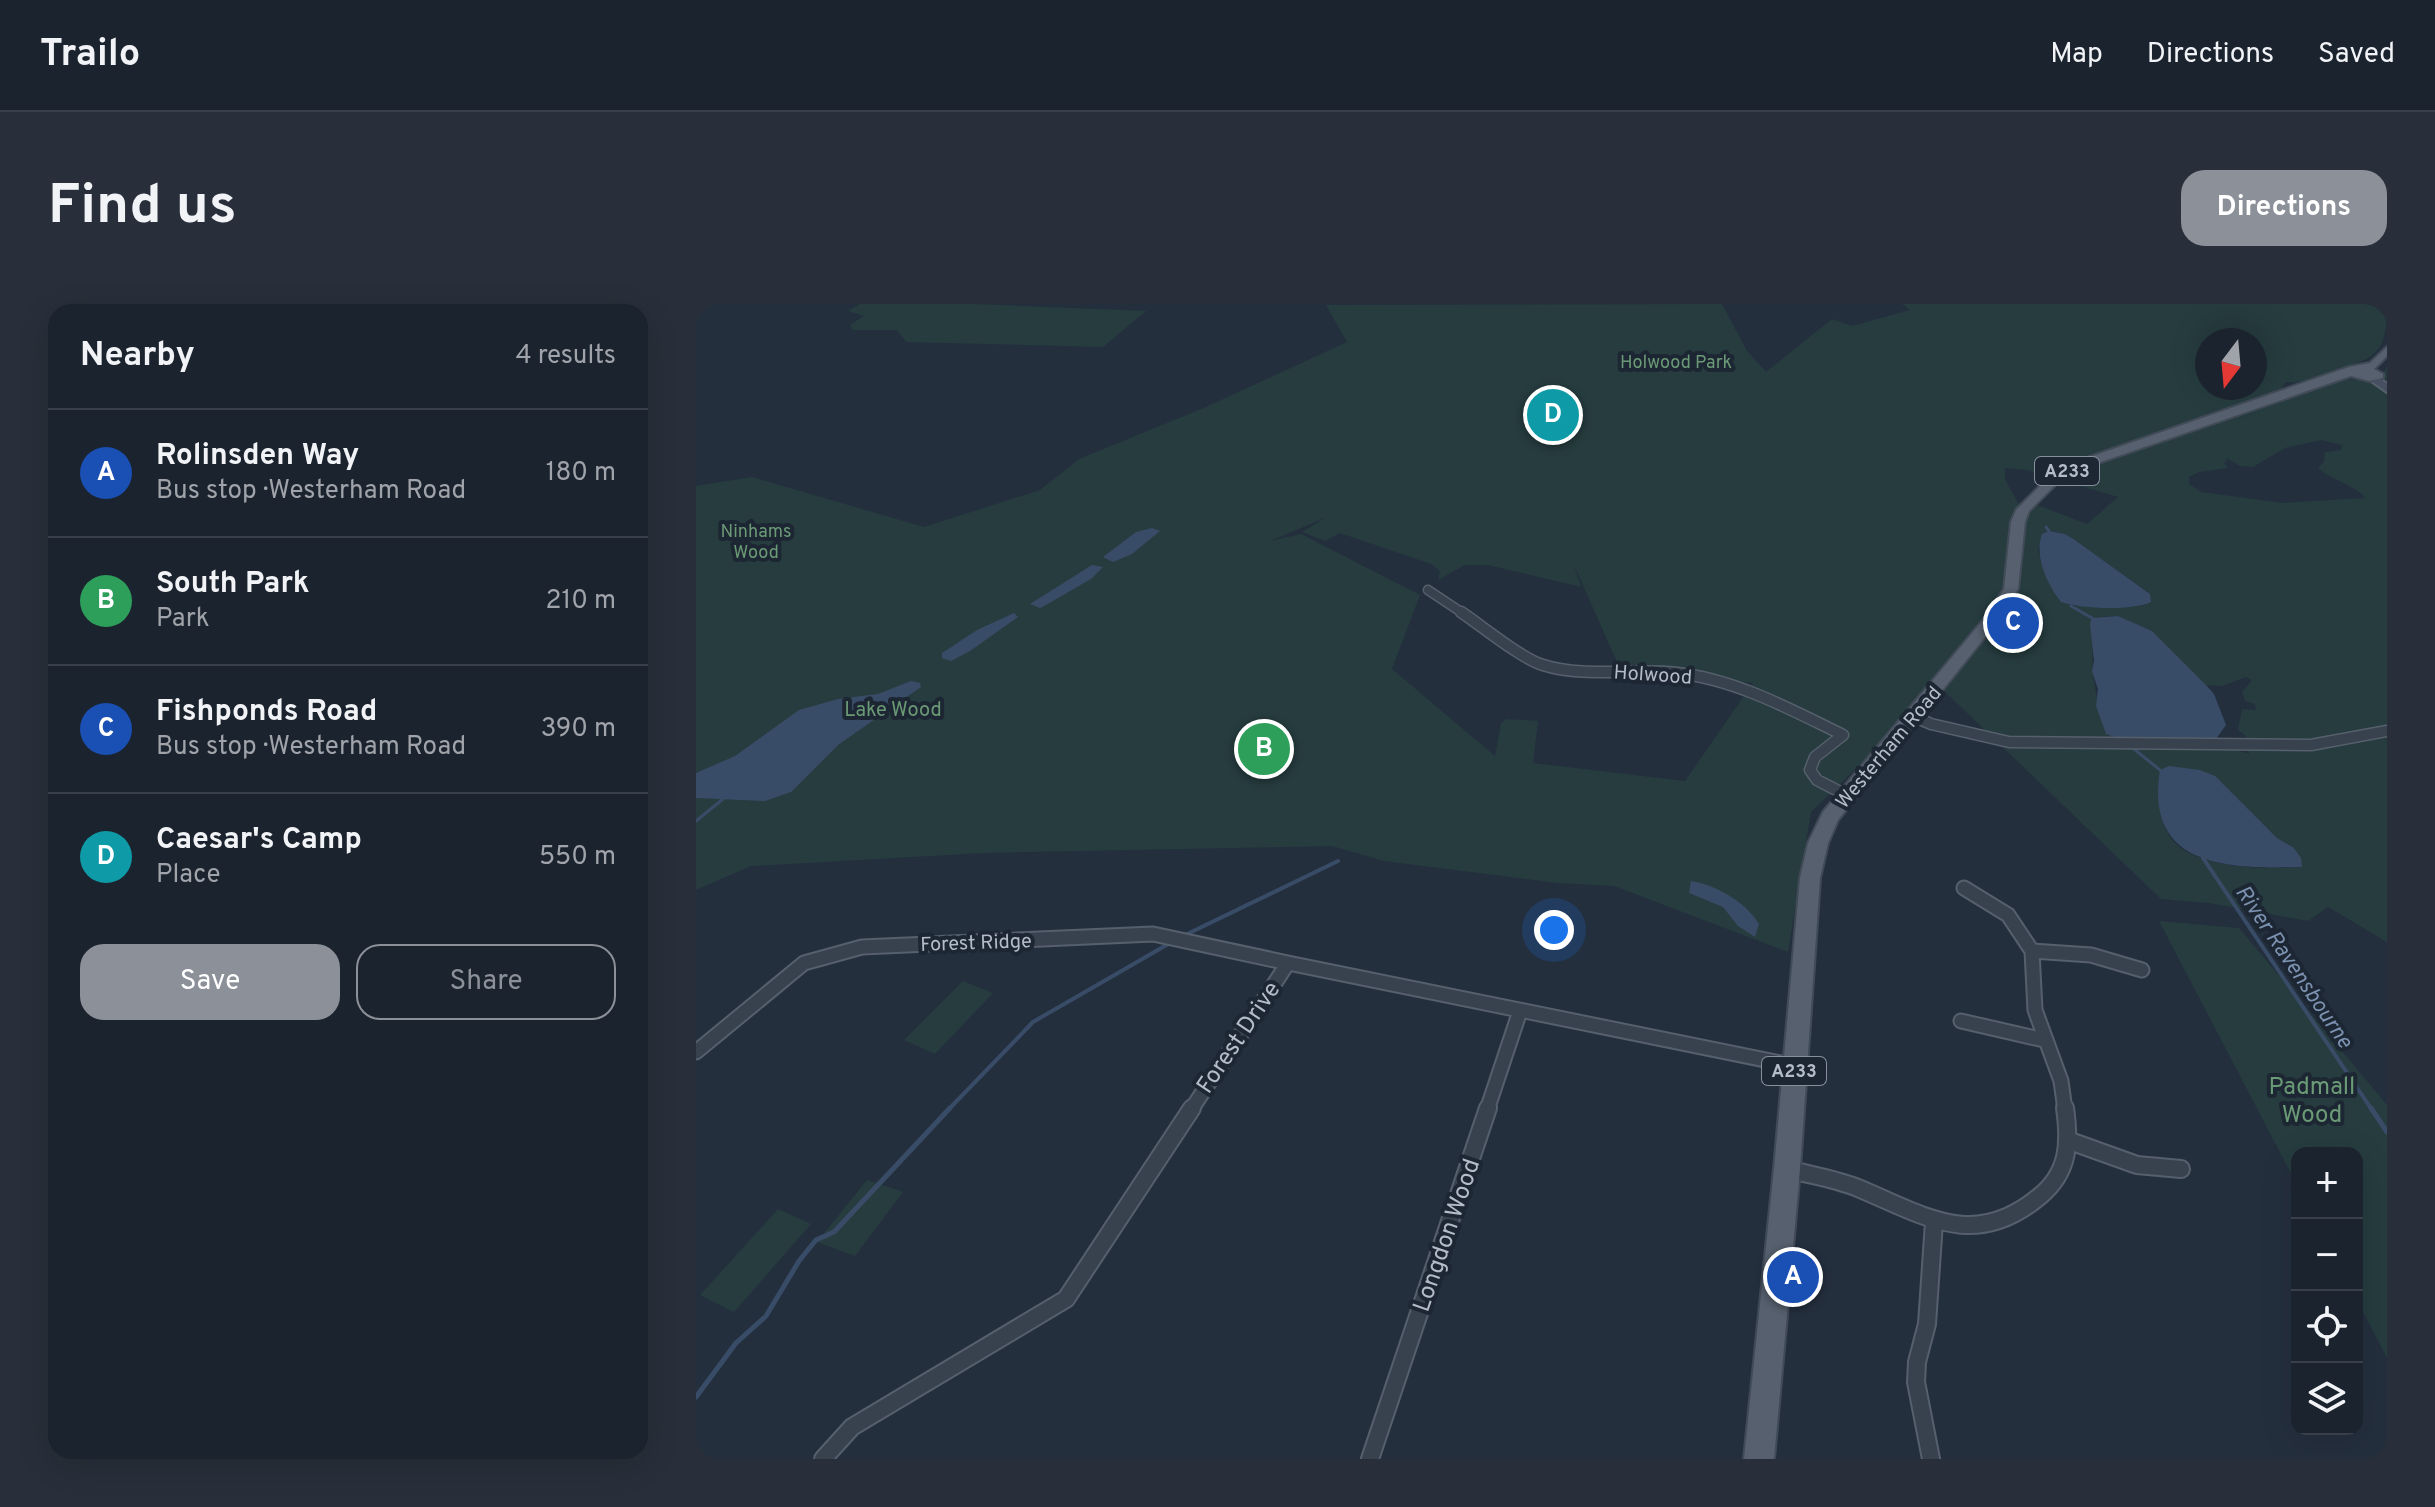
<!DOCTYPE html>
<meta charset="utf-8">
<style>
:root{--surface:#1b232e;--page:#282f3a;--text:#f1f3f6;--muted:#a0a4aa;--line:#39404a;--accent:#8c9099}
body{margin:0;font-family:Overpass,sans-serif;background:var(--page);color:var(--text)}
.controls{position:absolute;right:24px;bottom:24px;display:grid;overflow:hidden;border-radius:16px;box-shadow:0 8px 32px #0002}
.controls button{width:72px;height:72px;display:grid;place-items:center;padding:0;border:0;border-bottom:2px solid var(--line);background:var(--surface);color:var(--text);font:40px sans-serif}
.compass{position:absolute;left:1499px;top:24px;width:72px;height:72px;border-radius:50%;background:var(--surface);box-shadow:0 8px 32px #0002;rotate:196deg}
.you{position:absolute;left:858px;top:626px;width:28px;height:28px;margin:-20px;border:6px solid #fff;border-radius:50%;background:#1a73e8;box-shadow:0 0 0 12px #1a73e833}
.badge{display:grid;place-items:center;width:52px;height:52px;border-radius:50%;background:var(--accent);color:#fff;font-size:26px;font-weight:700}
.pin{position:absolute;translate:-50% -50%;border:4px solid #fff;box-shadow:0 2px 8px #0006}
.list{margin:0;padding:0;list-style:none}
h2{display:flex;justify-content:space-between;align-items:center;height:104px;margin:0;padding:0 32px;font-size:34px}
h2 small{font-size:26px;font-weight:400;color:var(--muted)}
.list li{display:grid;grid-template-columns:52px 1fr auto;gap:24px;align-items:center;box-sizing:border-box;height:128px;padding:0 32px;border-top:2px solid var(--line)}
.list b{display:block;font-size:30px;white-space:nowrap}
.list p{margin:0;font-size:26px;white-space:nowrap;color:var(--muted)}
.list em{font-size:26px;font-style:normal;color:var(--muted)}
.actions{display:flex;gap:16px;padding:24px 32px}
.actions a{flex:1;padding:18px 0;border:2px solid var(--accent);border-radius:24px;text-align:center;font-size:28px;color:var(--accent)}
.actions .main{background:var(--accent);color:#fff}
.icon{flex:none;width:44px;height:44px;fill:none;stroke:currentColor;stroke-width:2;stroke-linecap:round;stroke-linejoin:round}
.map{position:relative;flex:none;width:1691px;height:1155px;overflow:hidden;border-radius:24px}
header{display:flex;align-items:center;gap:48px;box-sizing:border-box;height:112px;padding:0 40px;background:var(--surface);border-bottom:2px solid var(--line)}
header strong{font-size:38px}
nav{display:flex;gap:44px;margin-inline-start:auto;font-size:28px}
.intro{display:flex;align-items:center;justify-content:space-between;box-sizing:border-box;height:192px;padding:0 48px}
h1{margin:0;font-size:56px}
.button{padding:20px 36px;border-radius:24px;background:var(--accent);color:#fff;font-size:28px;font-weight:700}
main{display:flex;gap:48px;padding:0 48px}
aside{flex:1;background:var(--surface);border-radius:24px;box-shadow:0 8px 32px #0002}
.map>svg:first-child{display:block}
.green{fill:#263c3f;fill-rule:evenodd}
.water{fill:#394c67}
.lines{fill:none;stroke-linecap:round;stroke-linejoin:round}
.stream-far2{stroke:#394c67;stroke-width:3}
.stream-far1{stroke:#394c67;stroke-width:4}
.stream{stroke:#394c67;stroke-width:5}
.street-far3-casing{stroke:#565f6c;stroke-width:11}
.street-far2-casing{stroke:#565f6c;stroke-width:13}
.street-far1-casing{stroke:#565f6c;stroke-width:17}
.street-casing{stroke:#565f6c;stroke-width:20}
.secondary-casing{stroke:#565f6c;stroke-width:4}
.primary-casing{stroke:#414a57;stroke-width:4}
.street-far3{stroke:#38414e;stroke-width:8}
.street-far2{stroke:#38414e;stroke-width:10}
.street-far1{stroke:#38414e;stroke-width:13}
.street{stroke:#38414e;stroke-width:16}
.secondary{fill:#465061;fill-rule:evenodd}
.primary{fill:#56606e;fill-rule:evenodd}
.labels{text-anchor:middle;stroke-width:8;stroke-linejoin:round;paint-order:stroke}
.far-park-label{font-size:18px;fill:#6b9a76;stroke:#1d2633}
.shield{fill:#1d2633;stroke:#878f9c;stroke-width:2}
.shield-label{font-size:18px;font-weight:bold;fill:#b4bcc9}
.street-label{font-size:20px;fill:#b4bcc9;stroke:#1d2633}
.park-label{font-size:20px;fill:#6b9a76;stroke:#1d2633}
.water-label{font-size:22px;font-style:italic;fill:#7c92b1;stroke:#1d2633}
.near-street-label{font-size:24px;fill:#b4bcc9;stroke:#1d2633}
.near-park-label{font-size:24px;fill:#6b9a76;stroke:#1d2633}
</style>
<header>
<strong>Trailo</strong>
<nav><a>Map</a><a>Directions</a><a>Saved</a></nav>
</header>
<div class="intro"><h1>Find us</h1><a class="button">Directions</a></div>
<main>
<aside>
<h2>Nearby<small>4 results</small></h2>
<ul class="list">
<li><span class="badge" style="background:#1a4fb4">A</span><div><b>Rolinsden Way</b><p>Bus stop · Westerham Road</p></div><em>180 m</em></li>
<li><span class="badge" style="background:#2e9e5b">B</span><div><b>South Park</b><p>Park</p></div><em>210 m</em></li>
<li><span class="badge" style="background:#1a4fb4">C</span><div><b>Fishponds Road</b><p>Bus stop · Westerham Road</p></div><em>390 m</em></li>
<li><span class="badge" style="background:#0f9aa8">D</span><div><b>Caesar's Camp</b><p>Place</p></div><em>550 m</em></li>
</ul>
<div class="actions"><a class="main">Save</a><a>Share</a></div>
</aside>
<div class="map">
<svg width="1691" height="1155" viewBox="0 0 1691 1155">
<rect width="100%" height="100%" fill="#242f3e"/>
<path class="green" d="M164,0H279L450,7L407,43L210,38L201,26H157L154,21L168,12L152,7Z
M1026,0L1051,47L1070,68L1136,15L1156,22L1214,6L1206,0H1691C1691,52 1680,54 1633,68C1618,73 1606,80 1590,78L1583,87L1534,104L1545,110L1640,75L1684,76L1691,62V638L1632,603L1612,617L1513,599L1465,595L1244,383L1115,508L1092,648L918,582L861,579L688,557L636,542L287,549L55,562L0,586V182L56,173L228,223L344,186L383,155L510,103L651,38L630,1ZM1511,36H1559V84H1511ZM1625,136L1646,141L1645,146L1629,148L1628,157L1622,164C1635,176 1661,182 1669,194L1587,199L1505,188L1493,180V173L1503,168L1532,164L1528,159L1531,157L1530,154L1544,162L1557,163L1589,144ZM1309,164L1331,166L1422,193L1391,220L1344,202L1322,199L1309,175ZM629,214L606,228L629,237L644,229L735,260L744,267L742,276L769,261H792L885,283L878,261L924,365L1057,379L989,477L837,459L842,417L811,415L805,419L799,452L696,365L724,291L605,230L574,237ZM1353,227L1369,230L1379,236L1453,289L1455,296L1444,302H1375C1357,283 1348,270 1342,245ZM1422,312L1456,327L1510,381L1526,382L1550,373L1556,376L1546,388L1549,397L1559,400L1560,406L1546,405L1542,426L1549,431L1553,450L1532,443L1410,430C1399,391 1390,353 1402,313ZM1519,473L1581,534L1598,544L1606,563C1571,566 1496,565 1474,533C1463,517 1463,497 1462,478Z
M1463,617L1543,624L1691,801V1054L1661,996V849H1601V881Z
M267,677L297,689L239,750L208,736Z
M171,876L207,888L159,952L121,938Z
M82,905L115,920L38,1008L4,991Z"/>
<path class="water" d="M456,224L464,227L436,250L417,258L407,253L440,228Z
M1353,227L1369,230L1379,236L1454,290L1455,298C1436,307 1385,305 1365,298C1351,280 1338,253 1346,230Z
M396,261L407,263L395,275L350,301L344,304L334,300Z
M318,309L322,313L274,347L255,357L246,354V349L281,326Z
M1422,312L1456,327L1510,381L1518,390L1530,421L1520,435H1424L1410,430L1400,402L1402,385L1396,367L1398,357L1394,320L1396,314Z
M215,377L224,379L225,383L142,441L95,488L69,497L0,494V469L39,452L103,406L142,395L182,390Z
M1473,462L1504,466L1519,472L1581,534L1598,544L1605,554L1606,563C1533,565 1448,564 1464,466Z
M995,577C1020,581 1050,598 1063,620L1059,633L1042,622L1027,603L993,589Z"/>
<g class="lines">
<path class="stream-far2" d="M1350,223L1353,227
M1375,302L1396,314
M1433,441L1464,466
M0,517L27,495"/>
<path class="stream-far1" d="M1507,554L1676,806
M485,633L642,557
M252,806L337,718L474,639"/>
<path class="stream" d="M1675,804L1691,828
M0,1093L40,1039L70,1012L103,957L120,936L138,928L254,804"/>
<g class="street-far3-casing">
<path id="street-far3" d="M732,286L768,310"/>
</g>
<g class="street-far2-casing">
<path id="street-far2" d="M765,308C786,322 826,355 847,361C887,374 940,364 981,369C1039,375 1096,406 1147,431L1119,453L1114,466L1121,476L1150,491
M1219,413L1235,420L1313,438L1615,441L1691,427"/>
</g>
<g class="street-far1-casing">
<path id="street-far1" d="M1268,584L1312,611L1336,647L1339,706L1365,777L1369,806
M1336,647L1395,651L1446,666
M1265,717L1348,736
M0,748L108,659L166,643L457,630L592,659
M495,806L592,659L1099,762
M791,806L824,707"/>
</g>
<g class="street-casing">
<path id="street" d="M1374,837L1441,861L1485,865
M1091,865C1114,871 1140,875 1162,884C1229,912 1279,947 1344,892C1373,868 1374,839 1369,804
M127,1155L156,1123L370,995L496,804
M674,1155L792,804
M1235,1155L1220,1078L1221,1058L1231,1020L1238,918"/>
</g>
<g class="secondary-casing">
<path id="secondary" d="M1674,72H1680L1691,80V88L1674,76Z"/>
</g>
<g class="primary-casing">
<path id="primary" d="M1691,43V52L1678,65L1687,70V74L1673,77L1655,72L1396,161L1365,175L1333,207L1329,218L1322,285L1306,312L1142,516L1132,539L1124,574L1104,865L1078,1155H1048L1078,865L1104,574L1112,539L1127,508L1292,310L1308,285L1315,218L1320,206L1357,169L1388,155L1653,63L1674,59Z"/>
</g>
<use href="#street-far3" class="street-far3"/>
<use href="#street-far2" class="street-far2"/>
<use href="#street-far1" class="street-far1"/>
<use href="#street" class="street"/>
<use href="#secondary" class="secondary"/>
<use href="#primary" class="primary"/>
</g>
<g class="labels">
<g class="far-park-label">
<text x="980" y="64">Holwood Park</text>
<text x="60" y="233">Ninhams<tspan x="60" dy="21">Wood</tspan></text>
</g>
<g class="shield">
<rect x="1339" y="153" width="64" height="28" rx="6"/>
<rect x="1066" y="753" width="64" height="28" rx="6"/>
</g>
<g class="shield-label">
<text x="1371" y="173">A233</text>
<text x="1098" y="773">A233</text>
</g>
<g class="street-label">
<text transform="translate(957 370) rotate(4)" y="7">Holwood</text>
<text transform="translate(1192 443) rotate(-50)" y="7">Westerham Road</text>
<text transform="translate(280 638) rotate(-2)" y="7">Forest Ridge</text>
</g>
<g class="park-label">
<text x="197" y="412">Lake Wood</text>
</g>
<g class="water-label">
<text transform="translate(1599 662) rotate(56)" y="8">River Ravensbourne</text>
</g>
<g class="near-street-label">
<text transform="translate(542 733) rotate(-56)" y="8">Forest Drive</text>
<text transform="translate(750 931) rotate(-71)" y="8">Longdon Wood</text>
</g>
<g class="near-park-label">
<text x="1616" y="790">Padmall<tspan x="1616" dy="28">Wood</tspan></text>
</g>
</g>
</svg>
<div class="controls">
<button>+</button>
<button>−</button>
<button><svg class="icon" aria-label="locate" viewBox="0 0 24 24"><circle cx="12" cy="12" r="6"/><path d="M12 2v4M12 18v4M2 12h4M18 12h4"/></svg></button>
<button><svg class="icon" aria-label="layers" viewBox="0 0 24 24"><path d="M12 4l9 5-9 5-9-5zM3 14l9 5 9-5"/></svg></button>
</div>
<svg class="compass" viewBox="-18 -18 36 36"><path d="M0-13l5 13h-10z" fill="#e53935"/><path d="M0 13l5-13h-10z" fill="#a0a4aa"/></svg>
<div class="you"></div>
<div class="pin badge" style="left:1097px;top:973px;background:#1a4fb4">A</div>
<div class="pin badge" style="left:568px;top:445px;background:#2e9e5b">B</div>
<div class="pin badge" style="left:1317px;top:319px;background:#1a4fb4">C</div>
<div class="pin badge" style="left:857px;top:111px;background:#0f9aa8">D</div>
</div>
</main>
